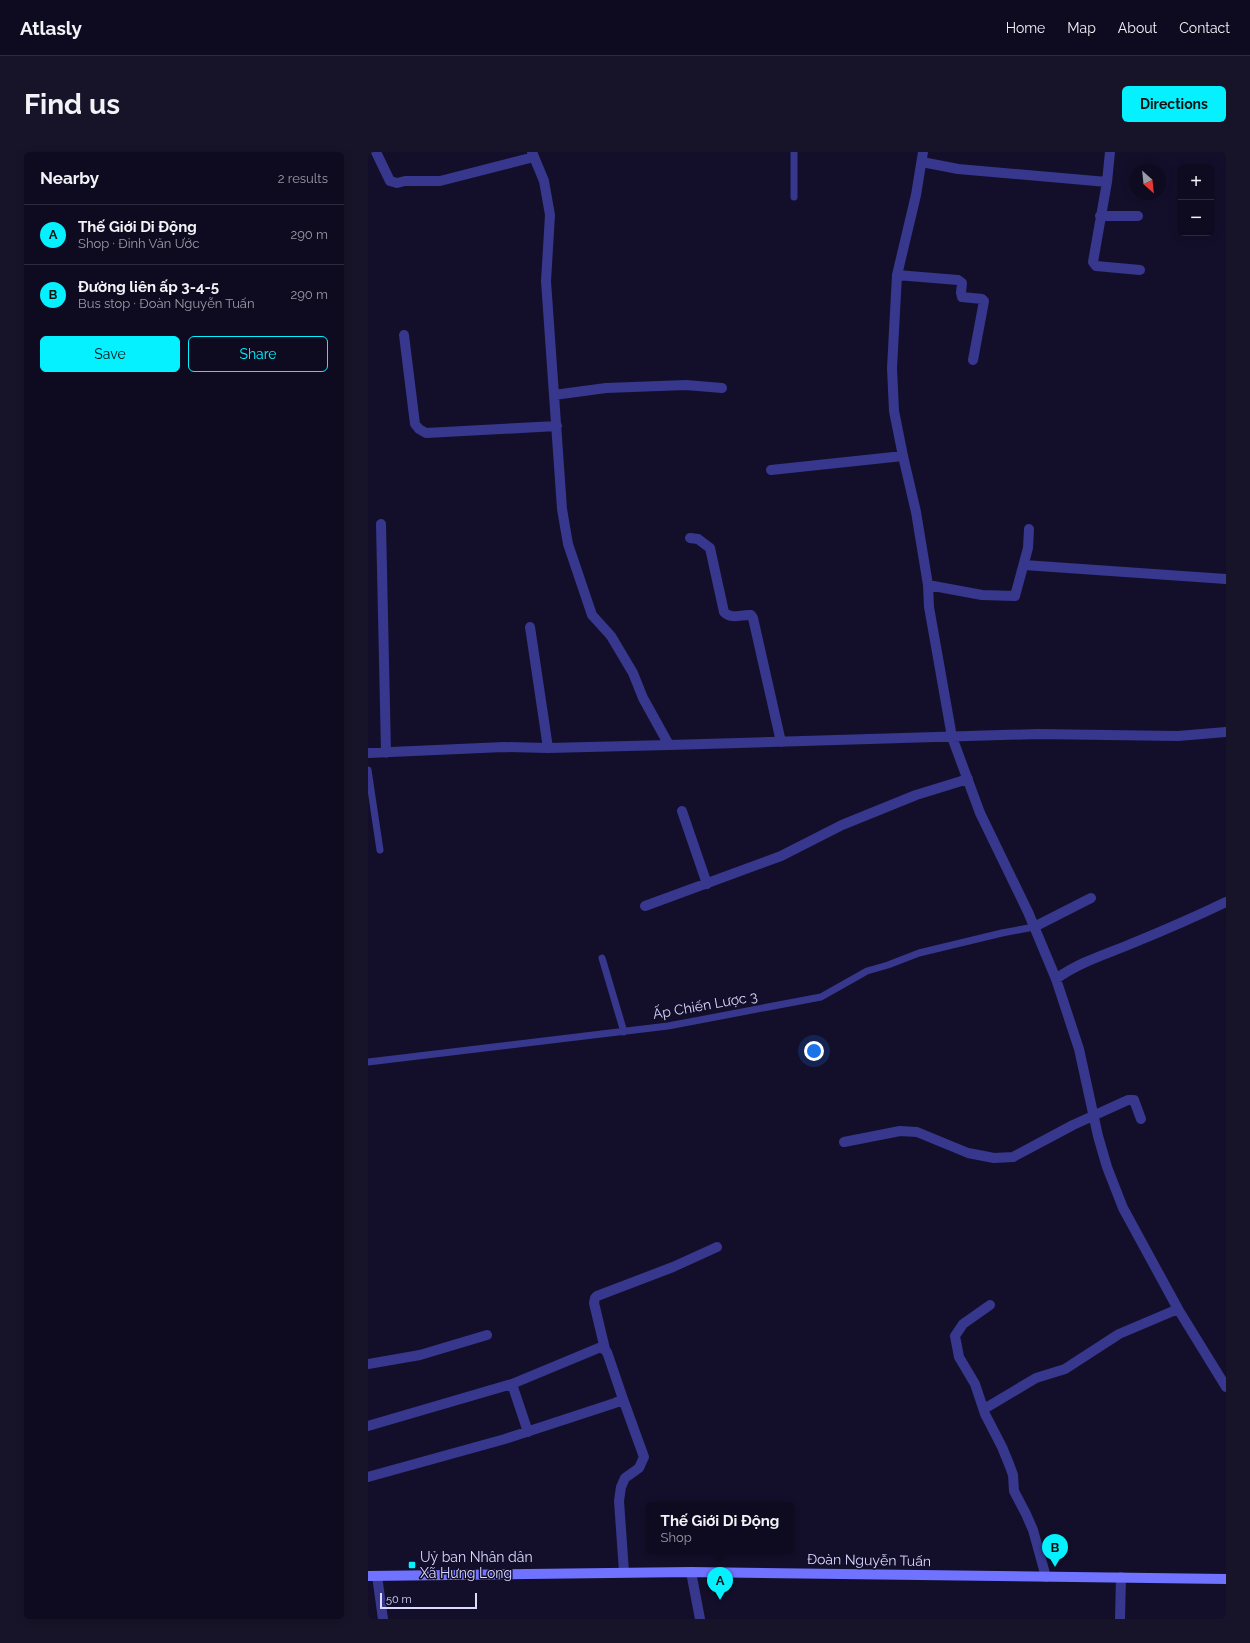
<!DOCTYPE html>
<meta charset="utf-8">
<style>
:root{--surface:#0e0b20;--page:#171429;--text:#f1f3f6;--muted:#9b9ba5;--line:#2e2b3e;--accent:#05f1ff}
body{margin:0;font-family:Raleway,sans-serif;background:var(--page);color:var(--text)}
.controls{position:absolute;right:12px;top:12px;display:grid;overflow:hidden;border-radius:6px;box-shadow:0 2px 10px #0003}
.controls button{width:36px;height:36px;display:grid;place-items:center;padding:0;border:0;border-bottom:1px solid var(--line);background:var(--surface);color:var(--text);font:20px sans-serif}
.compass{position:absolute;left:762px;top:12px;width:36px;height:36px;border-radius:50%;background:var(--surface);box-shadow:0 2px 10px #0003;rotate:153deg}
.scale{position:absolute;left:12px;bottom:10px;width:97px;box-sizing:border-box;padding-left:4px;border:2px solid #dcd9ff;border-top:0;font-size:11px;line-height:14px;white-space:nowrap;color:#dcd9ff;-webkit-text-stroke:3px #130f2b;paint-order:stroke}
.you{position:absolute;left:446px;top:899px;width:14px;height:14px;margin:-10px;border:3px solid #fff;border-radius:50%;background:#1a73e8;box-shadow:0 0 0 6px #1a73e833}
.badge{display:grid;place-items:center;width:26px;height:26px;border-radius:50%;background:var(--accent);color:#111;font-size:13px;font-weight:700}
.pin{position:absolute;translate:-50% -33px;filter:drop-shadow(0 1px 2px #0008)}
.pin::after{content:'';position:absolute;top:21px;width:14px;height:12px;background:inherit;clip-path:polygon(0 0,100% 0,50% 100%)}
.popup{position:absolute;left:278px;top:1350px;width:148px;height:52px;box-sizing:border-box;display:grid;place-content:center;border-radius:6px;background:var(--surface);filter:drop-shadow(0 1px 3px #0005);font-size:13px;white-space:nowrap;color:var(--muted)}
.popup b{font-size:15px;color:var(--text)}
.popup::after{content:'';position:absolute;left:50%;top:100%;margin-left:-8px;border:8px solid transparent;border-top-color:var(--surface)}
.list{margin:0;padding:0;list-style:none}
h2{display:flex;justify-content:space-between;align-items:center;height:52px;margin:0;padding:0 16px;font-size:17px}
h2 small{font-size:13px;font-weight:400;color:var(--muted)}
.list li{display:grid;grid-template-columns:26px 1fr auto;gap:12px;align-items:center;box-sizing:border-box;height:60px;padding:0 16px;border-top:1px solid var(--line)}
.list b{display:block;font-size:15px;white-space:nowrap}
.list p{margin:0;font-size:13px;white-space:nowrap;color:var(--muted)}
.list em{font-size:13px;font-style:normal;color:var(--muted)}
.actions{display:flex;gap:8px;padding:12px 16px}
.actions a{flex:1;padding:9px 0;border:1px solid var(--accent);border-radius:6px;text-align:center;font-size:14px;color:var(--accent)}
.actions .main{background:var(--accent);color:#111}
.map{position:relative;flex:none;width:858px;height:1467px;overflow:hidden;border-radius:6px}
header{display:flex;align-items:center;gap:24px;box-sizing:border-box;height:56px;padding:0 20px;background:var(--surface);border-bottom:1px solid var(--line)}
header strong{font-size:19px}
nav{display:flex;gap:22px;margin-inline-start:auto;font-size:14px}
.intro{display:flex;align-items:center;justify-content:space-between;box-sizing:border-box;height:96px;padding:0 24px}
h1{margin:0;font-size:28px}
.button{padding:10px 18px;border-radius:6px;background:var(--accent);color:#111;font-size:14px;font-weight:700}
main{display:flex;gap:24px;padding:0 24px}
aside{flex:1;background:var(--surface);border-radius:6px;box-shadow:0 2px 10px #0003}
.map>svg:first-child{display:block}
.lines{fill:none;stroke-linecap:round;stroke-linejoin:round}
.service{stroke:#37378d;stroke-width:7}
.minor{stroke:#37378d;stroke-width:10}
.secondary{stroke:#7073ff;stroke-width:10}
.poi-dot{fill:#05f1ff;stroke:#130f2b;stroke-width:1.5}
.labels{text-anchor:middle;stroke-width:3;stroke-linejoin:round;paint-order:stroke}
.street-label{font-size:14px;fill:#dcd9ff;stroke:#130f2b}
.poi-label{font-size:14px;fill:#dcd9ff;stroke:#130f2b;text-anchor:start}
</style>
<header>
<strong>Atlasly</strong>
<nav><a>Home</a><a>Map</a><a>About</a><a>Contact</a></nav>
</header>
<div class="intro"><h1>Find us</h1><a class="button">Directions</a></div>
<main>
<aside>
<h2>Nearby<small>2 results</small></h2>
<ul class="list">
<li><span class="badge">A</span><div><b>Thế Giới Di Động</b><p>Shop · Đinh Văn Ước</p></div><em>290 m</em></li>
<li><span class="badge">B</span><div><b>Đường liên ấp 3-4-5</b><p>Bus stop · Đoàn Nguyễn Tuấn</p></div><em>290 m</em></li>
</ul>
<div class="actions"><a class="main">Save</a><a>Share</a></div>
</aside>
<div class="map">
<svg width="858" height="1467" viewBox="0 0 858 1467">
<rect width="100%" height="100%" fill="#130f2b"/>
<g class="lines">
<path class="service" d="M426,0V45
M0,618L12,698
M234,806L256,880
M0,910L300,874L453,845L499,819L520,813L551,801L634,781L666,775"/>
<path class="minor" d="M8,0L22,29L29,31L37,29H72L166,5
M164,0L176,29L182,63L178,129L194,357L200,392L224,463L243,484L265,521L275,546L301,593L669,582L810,584L858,580
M555,0L548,43L529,123L524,216L526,259L535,304L548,360L560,433L561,455L584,585L612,661L660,760L688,827L711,897L730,984L739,1015L755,1056L810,1157L858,1235
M742,0L739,30L725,110L728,114L772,118
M554,10L590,17L739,30
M732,64H770
M529,123L590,128L594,131L593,141L594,145L614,147L616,149L605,208
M36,183L47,272L51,277L58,281L189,274
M186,243L238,236L318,233L354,236
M403,318L535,304
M13,372L18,601
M322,386L330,387L342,396L356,460C364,468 373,462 383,463L385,466L413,590
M656,413L858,427
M560,433L614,443L647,444L660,396L661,377
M162,475L180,596
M0,601L136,595L180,596L301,593
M314,659L339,732
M277,754L413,704L474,673L548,643L600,627
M666,775L723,746
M688,827C711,810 739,802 765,791C797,778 827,765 858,750
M476,990L532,979L549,980L600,1001L626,1006L645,1005L705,973L760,948H766L773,967
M622,1153L595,1172L587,1184L591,1205L607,1232L617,1262L634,1295L641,1312L645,1323L646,1339L658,1362L665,1378L678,1425
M237,1197L226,1151L227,1146L229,1144L305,1115L349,1095
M0,1212L52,1203L119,1183
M144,1232L160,1280
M616,1257L668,1226L697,1217L751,1182L810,1157
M0,1274L144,1232L233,1195L239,1200L255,1247
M0,1325L137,1287L247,1251L255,1247L276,1305L271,1316L257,1326L253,1335L251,1349L256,1420
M323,1420L332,1467
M9,1424L15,1467
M752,1467L753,1425"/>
<path class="secondary" d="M0,1424L323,1420L858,1427"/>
</g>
<rect class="poi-dot" x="40" y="1409" width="8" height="8" rx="2"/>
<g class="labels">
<g class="street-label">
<text transform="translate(337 853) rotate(-10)" y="5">Ấp Chiến Lược 3</text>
<text transform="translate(501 1408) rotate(1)" y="5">Đoàn Nguyễn Tuấn</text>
</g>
<g class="poi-label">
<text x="52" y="1410">Uỷ ban Nhân dân<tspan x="52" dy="16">Xã Hưng Long</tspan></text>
</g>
</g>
</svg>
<div class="controls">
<button>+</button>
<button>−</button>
</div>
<svg class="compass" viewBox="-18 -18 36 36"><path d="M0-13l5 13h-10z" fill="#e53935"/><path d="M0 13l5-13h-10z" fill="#9b9ba5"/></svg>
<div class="scale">50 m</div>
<div class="you"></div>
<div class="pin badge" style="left:352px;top:1448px">A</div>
<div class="popup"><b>Thế Giới Di Động</b>Shop</div>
<div class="pin badge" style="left:687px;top:1415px">B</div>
</div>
</main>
